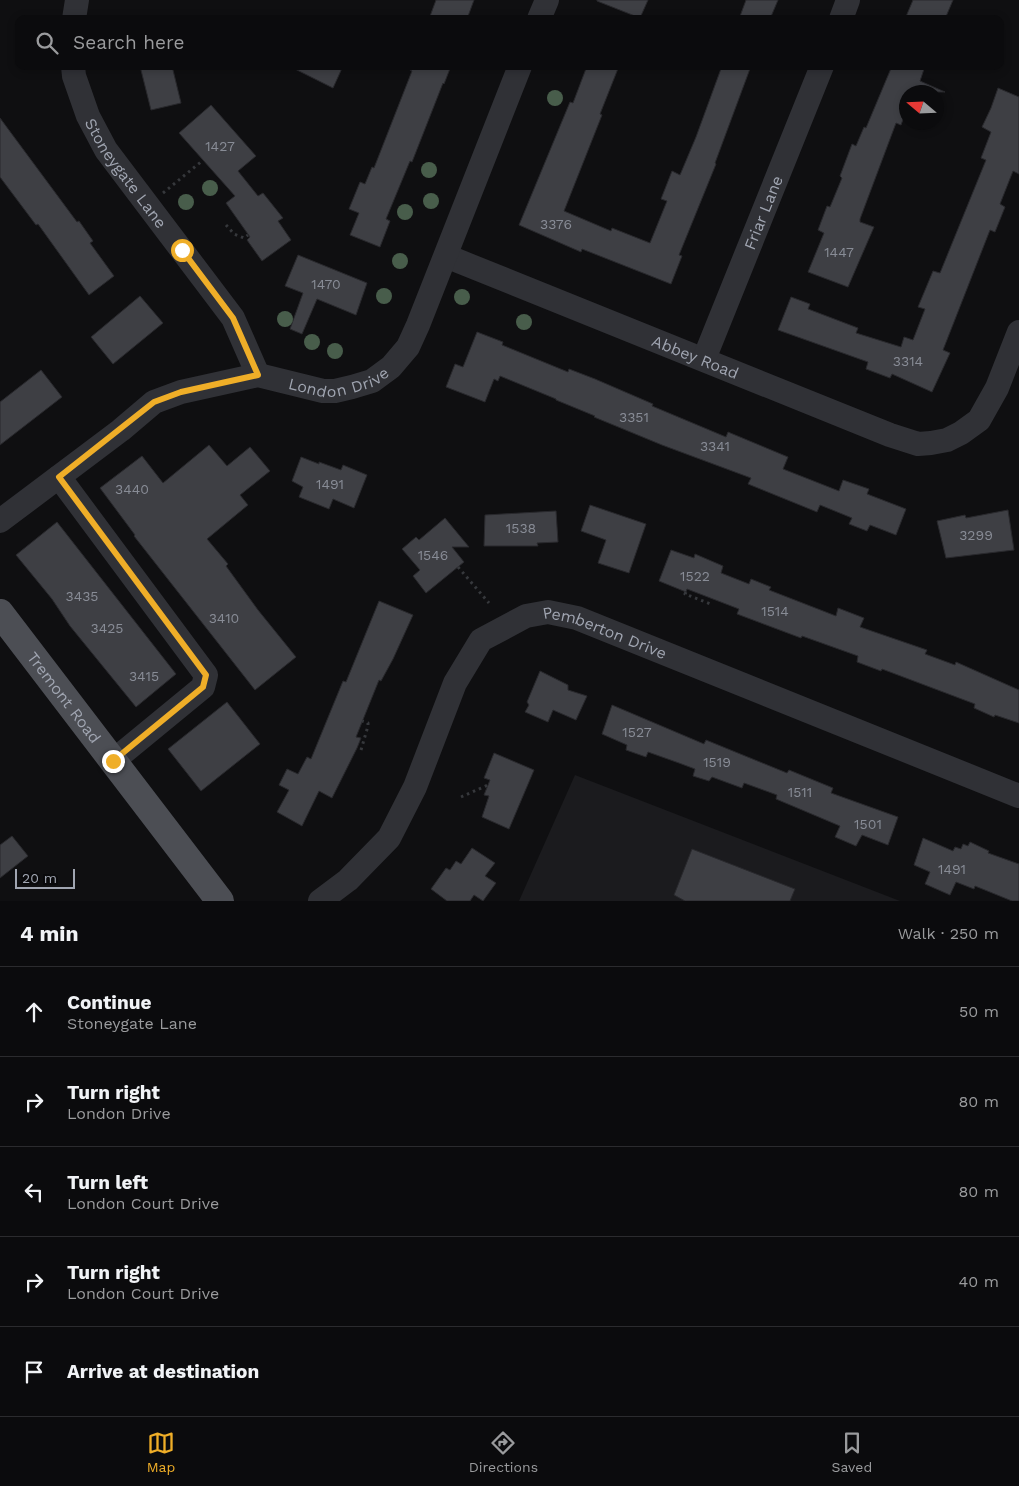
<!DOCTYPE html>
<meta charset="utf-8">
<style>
:root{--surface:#0b0b0d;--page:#19191b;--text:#f1f3f6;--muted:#9a9b9d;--line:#2b2b2e;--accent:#efae28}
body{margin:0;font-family:"Work Sans",sans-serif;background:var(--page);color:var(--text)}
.compass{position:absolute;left:899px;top:85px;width:45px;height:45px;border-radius:50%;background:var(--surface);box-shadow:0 2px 8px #0003;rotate:289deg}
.scale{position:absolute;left:15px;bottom:12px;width:60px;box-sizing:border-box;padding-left:5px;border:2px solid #a0a5b1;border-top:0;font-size:14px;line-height:18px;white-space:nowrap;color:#a0a5b1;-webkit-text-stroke:4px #0a0a0c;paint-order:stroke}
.stop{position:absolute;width:15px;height:15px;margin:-11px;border:4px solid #efae28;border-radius:50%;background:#fff}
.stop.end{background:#efae28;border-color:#fff;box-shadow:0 1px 5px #0008}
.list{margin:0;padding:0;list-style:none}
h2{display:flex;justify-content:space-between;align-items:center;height:65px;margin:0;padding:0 20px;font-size:21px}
h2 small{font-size:16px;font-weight:400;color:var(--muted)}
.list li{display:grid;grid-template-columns:32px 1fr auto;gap:15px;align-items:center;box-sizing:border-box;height:90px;padding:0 20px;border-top:1px solid var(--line)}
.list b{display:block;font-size:19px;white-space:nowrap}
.list p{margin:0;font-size:16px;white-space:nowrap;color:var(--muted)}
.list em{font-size:16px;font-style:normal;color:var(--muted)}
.icon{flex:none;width:28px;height:28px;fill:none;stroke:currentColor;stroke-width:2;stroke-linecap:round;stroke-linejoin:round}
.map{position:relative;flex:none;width:1019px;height:901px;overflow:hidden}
.search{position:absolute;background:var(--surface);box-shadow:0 2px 8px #0003;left:15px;right:15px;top:15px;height:55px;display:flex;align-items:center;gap:12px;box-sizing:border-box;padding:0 18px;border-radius:10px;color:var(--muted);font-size:19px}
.sheet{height:515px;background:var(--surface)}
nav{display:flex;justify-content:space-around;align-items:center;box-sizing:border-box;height:70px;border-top:1px solid var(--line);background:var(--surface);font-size:14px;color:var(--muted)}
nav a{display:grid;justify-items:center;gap:2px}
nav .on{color:var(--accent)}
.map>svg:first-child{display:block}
.built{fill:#1b1b1e}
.building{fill:#3e3f44;stroke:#29292d}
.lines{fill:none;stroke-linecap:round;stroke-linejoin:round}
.path{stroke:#36383c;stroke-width:3;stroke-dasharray:2.5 4;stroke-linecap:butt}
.street{stroke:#303136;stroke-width:24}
.primary{stroke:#4c4e54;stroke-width:28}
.tree{fill:#485d4b}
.route{stroke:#efae28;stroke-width:6}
.labels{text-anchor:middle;stroke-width:4.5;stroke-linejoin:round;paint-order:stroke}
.number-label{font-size:14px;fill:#888c96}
.street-label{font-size:16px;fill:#a0a5b1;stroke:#0a0a0c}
</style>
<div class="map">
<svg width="1019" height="901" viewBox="0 0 1019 901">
<rect width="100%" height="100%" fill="#0f0f11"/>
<path class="built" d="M575,775L900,901H519Z"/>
<path class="building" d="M436,0H474L467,19H429Z
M597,0H648L640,18L597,1Z
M746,0H778L770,19H739Z
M913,0H953L945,19H905Z
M140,66H172L181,103L151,110Z
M289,66H343L333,88Z
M403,66H451L444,84L443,83L412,162L410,161L386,219L390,221L380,247L350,235L359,213L349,209L360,182L365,184L372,167L374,168L412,71Z
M587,66H619L600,114L602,115L564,211L611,231L612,228L650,243L667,201L661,199L672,171L680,175L696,137L722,66H751L715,163L716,164L679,255L682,256L671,284L582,249L581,252L519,225L570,102L573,103Z
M892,66H925L920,81L945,92H906V111L901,125L896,123L860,219V222L874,227L848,287L808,272L824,233L818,230L827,206L830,207L842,178L840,176L852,144L856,146L864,127L866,128Z
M998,88L1019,97V174L1013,171L1000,204L1005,207L995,232L990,230L943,350L950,353L932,392L892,374L890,378L866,369L868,362L778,330L791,297L810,304L808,309L858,328L856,333L901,347L904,337L913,340L925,309L918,307L933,271L940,273L986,160L981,158L991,132L982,127L991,108Z
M211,105L256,156L238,171L258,196L263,193L283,218L278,221L291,240L262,261L247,240L250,237L226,203L235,196L179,133Z
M0,118L77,222L79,221L93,241L90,243L114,276L89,295L38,224L36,225L0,177Z
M298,255L367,283L356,315L317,299L302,334L290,329L303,293L285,286Z
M140,296L163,323L113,364L91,337Z
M477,332L503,342L502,345L568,372L569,369L595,379L653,404L652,406L726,437L728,432L788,457L783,469L839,491L843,480L869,489L867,494L906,509L896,535L870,525L867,531L849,524L852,518L820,505L817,512L748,484L751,478L662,445L594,417L595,416L556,400V399L500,376L498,381L494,379L485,402L446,387L455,364L463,367Z
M41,370L62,397L0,445V402Z
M209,445L227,466L250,447L270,471L240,495L248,505L207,539L228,564L226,566L258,610L296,657L255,690L134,536L135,535L100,488L142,456L163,483Z
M301,457L319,464V462L341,470L343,465L367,475L354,508L333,499L329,509L299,497L303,487L292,481Z
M590,505L646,524L629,573L598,563L606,540L581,531Z
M1008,510L1014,550L946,558L937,521L965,515L966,518Z
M556,511L558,542L537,543L538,546H484L485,515Z
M445,518L469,547H452L464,562L426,593L413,576L420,570L402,549L416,537L419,540Z
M57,522L176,674L136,707L70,626L52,599L16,555Z
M671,550L694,558L695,554L723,566L721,573L749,584L751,579L771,587L769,590L836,616L838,608L864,618L860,627L927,650L925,654L955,665L956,662L1019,690V723L995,715L994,717L974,708L975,704L882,669L881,671L857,662L858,656L802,636L801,638L737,614L739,609L687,589L686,592L659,581Z
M379,601L413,615L393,659L381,681L379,680L356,737L361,738L357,748L332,798L319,791L302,826L277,812L289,790L279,785L287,769L298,774L307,757L311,759L343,681L346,682Z
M540,671L568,685V690L587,696L576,720L553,710L548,722L525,712L529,705L527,702Z
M227,702L260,744L201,791L168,749Z
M612,705L704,744L706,740L787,773L789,770L833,788L831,793L898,817L888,845L862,835L856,846L835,837L840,826L776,799L777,795L744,783L742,788L712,777L709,781L693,776L695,769L679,763L648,752L646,757L626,750L627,745L602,734Z
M494,753L534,770L509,829L482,817L489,796L484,795L490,780L484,778Z
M12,836L28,856L0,878V845Z
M923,838L953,851L955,847L961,849L963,844L968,846L970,842L989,851L988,853L1019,864V901H1012L975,886L974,889L956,882L950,895L925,884L930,872L914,865Z
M472,848L495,863L485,876L496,883L483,901L474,895L470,901H447L431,889L446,868L450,870L456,861L461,864Z
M692,849L795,889L790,901H685L674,895Z"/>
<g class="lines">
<path class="path" d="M163,193L202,161
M226,225L234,234L244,238L248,235
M458,567L489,603
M686,592L685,594L713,605
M361,750L368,726V723L362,721
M461,797L488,785"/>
<g class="street">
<path d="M74,19L77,0"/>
<path d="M539,19L547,0"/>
<path d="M841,19L848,0"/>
<path id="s1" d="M73,66L74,76L88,116L106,150L233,318L258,375"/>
<path id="s2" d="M446,256L890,435L918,444L931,443L947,440L961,433L979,420L997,388L1019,332"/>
<path id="s3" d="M704,359L822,66"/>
<path d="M59,477L206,675L203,687L113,761"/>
<path id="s4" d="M0,521L121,430L154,402L181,392L258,375L323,391H335L352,387L372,381L391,367L408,347L418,325L520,66"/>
<path id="s5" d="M320,901L348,880L389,838L415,787L455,683L481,640L526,616L548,612L577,618L1019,796"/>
</g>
<path class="primary" id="s6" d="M0,613L220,901"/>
</g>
<g class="tree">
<circle cx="555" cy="98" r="8"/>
<circle cx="429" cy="170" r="8"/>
<circle cx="210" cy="188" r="8"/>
<circle cx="431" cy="201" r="8"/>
<circle cx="186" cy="202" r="8"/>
<circle cx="405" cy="212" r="8"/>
<circle cx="400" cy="261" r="8"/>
<circle cx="384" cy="296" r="8"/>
<circle cx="462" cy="297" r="8"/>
<circle cx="285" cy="319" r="8"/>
<circle cx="524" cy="322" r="8"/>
<circle cx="312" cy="342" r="8"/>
<circle cx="335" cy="351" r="8"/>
</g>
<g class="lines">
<path class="route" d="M113,761L203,687L206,675L59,477L154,402L181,392L258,375L233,318L182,250"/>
</g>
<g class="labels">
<g class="number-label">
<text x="220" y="151">1427</text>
<text x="556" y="229">3376</text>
<text x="839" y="257">1447</text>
<text x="326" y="289">1470</text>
<text x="908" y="366">3314</text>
<text x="634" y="422">3351</text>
<text x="715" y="451">3341</text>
<text x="330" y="489">1491</text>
<text x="132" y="494">3440</text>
<text x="521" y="533">1538</text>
<text x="976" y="540">3299</text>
<text x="433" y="560">1546</text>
<text x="695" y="581">1522</text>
<text x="82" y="601">3435</text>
<text x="775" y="616">1514</text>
<text x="224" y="623">3410</text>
<text x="107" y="633">3425</text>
<text x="144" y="681">3415</text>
<text x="637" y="737">1527</text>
<text x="717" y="767">1519</text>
<text x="800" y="797">1511</text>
<text x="868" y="829">1501</text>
<text x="952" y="874">1491</text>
</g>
<g class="street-label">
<text dy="6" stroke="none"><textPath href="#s1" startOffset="121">Stoneygate Lane</textPath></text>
<text dy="6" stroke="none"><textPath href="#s3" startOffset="158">Friar Lane</textPath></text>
<text dy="6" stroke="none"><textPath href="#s2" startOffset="269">Abbey Road</textPath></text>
<text dy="6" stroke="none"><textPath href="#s4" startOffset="386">London Drive</textPath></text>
<text dy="6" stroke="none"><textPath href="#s5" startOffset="446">Pemberton Drive</textPath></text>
<text dy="6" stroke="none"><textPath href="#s6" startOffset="106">Tremont Road</textPath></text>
</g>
</g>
</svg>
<svg class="compass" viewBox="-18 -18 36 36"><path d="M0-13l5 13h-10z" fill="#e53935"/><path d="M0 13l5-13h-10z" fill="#9a9b9d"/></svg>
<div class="scale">20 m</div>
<div class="stop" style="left:182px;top:250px"></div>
<div class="stop end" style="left:113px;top:761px"></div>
<div class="search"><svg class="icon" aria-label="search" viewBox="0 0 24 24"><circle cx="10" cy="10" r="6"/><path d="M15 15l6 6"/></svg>Search here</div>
</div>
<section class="sheet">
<h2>4 min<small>Walk · 250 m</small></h2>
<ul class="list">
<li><svg class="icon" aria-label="ahead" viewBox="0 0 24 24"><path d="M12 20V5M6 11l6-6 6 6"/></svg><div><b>Continue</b><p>Stoneygate Lane</p></div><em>50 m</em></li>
<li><svg class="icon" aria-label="right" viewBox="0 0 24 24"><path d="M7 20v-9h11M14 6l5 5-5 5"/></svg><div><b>Turn right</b><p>London Drive</p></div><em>80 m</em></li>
<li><svg class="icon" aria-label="left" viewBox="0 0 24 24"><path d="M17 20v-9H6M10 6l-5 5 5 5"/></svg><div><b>Turn left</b><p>London Court Drive</p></div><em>80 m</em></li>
<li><svg class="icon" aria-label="right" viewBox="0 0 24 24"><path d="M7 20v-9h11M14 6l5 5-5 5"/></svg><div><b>Turn right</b><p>London Court Drive</p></div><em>40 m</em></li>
<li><svg class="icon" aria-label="arrive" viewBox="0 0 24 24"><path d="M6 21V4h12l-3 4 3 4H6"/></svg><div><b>Arrive at destination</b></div></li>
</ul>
</section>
<nav>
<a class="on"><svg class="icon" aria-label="map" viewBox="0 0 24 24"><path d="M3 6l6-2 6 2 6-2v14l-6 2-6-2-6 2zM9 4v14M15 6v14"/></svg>Map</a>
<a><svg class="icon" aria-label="directions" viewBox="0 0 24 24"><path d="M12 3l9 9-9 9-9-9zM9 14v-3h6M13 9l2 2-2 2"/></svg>Directions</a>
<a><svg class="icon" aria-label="saved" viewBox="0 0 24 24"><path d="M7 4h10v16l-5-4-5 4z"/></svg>Saved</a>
</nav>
